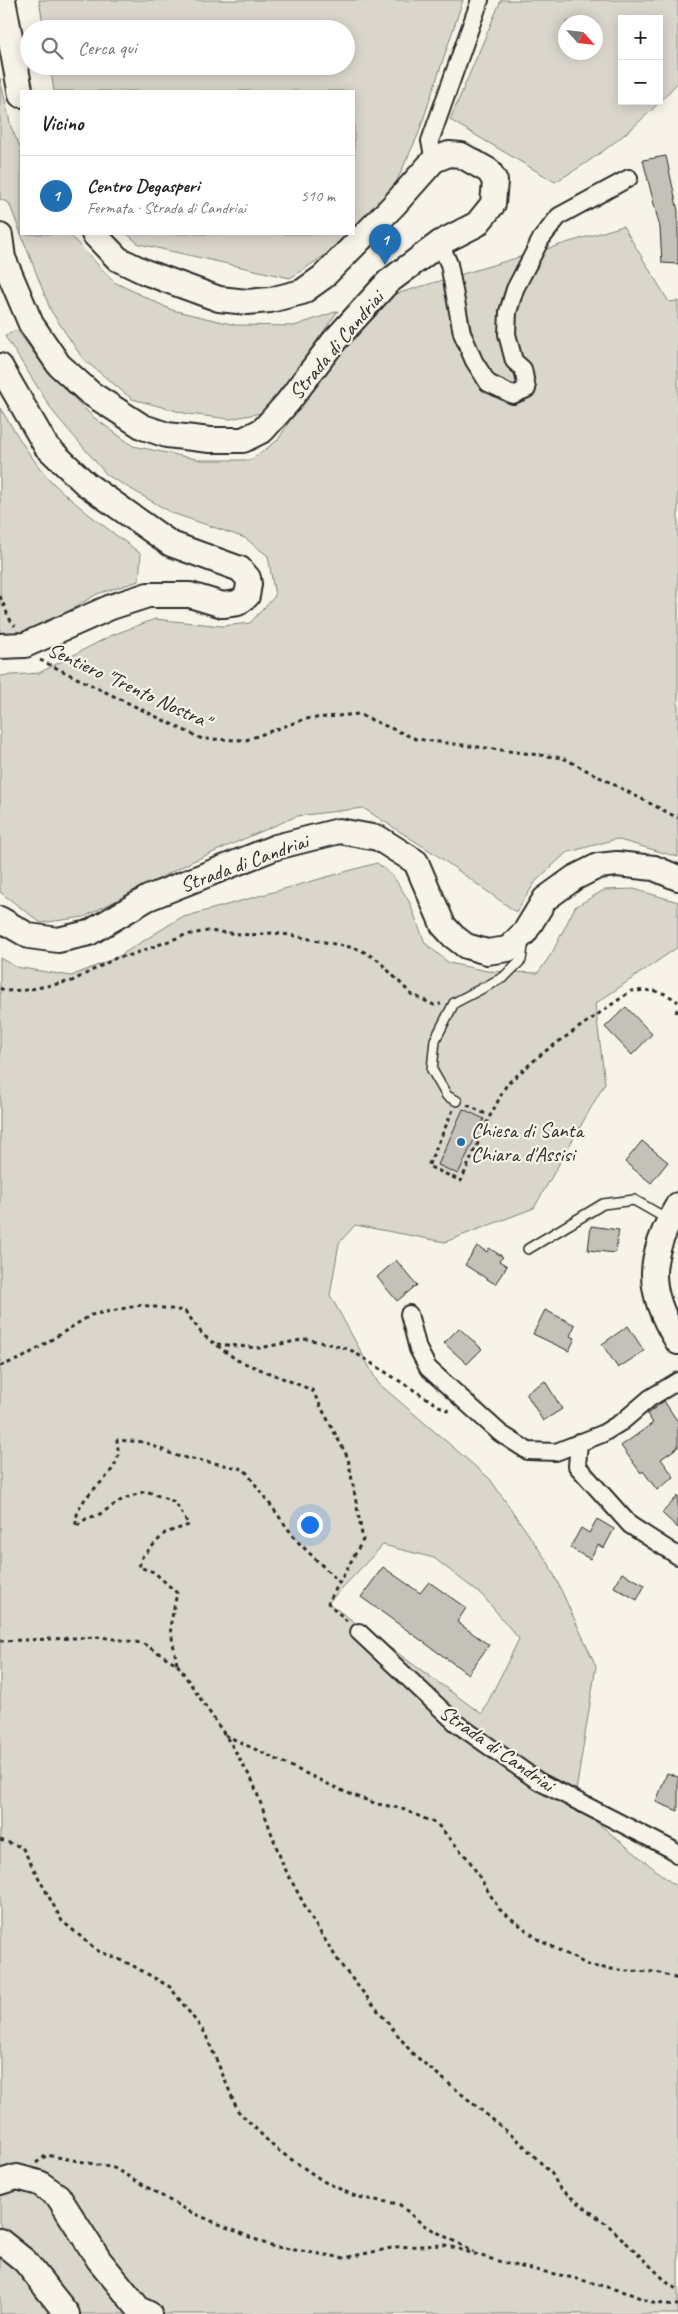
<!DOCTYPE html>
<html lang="it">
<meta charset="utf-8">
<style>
:root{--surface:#fff;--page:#f6f6f6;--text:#222;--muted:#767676;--line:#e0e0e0;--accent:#1f6fb2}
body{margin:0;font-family:Caveat,sans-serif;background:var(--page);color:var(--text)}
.controls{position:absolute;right:15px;top:15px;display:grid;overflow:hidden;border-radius:0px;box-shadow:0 2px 12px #0003}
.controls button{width:45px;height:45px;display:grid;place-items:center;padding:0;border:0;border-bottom:1px solid var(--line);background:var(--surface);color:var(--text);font:25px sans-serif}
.compass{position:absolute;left:558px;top:15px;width:45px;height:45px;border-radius:50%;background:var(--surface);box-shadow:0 2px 12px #0003;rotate:117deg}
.you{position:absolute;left:309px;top:1524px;width:18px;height:18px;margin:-12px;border:4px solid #fff;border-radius:50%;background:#1a73e8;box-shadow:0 0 0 8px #1a73e833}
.badge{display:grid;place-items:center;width:32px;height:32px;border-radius:50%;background:var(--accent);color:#fff;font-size:16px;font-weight:700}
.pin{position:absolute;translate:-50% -41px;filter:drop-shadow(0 1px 2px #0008)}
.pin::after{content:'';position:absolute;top:26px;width:18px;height:15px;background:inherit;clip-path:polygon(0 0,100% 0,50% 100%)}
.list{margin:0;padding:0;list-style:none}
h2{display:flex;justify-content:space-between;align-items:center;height:65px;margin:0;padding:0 20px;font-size:21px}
h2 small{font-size:16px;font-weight:400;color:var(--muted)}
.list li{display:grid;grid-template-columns:32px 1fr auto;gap:15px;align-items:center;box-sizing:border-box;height:80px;padding:0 20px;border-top:1px solid var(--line)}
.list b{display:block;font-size:19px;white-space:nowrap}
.list p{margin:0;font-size:16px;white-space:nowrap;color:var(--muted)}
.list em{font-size:16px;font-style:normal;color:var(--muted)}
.icon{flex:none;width:28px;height:28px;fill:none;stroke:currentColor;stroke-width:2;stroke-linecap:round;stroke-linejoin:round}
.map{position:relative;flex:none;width:678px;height:2314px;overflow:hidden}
.search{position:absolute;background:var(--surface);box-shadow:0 2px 12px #0003;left:20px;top:20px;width:335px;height:55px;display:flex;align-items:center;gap:12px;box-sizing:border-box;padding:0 18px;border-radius:28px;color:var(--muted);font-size:19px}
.panel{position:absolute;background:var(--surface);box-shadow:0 2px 12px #0003;left:20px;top:90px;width:335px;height:145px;border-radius:0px}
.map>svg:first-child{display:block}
.green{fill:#dad6cc;stroke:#82807c;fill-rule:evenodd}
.building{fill:#c4c1b9;stroke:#2b2b2b}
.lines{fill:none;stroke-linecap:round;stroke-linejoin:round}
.lane-casing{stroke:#2b2b2b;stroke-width:12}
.street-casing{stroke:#2b2b2b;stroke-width:20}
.secondary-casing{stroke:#2b2b2b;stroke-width:28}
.path{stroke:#2b2b2b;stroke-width:3;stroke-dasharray:4 4;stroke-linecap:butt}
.lane{stroke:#f7f3e8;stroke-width:9}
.street{stroke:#f7f3e8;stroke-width:16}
.secondary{stroke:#f7f3e8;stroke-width:24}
.poi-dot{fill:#1f6fb2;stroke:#f7f3e8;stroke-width:2}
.labels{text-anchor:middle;stroke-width:4.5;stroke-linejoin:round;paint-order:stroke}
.street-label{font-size:21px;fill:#2b2b2b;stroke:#f7f3e8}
.poi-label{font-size:21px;fill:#2b2b2b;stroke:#f7f3e8;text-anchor:start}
</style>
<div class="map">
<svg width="678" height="2314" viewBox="0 0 678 2314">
<rect width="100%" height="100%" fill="#f7f3e8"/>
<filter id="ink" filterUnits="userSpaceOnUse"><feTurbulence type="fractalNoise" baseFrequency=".02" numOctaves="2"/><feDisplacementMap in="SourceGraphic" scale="10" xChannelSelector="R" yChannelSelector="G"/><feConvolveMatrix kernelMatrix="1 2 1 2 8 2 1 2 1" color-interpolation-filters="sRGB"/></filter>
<g filter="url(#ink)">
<path class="green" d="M39,0H463L418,135L393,189L354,227V91H54L50,66H346V29H44Z
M501,0H678V82C644,122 601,156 555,182L450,120ZM622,19H659V101H622ZM566,22H596V52H566Z
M0,78L11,127L21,149V234L9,203L0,199Z
M623,226L669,302L678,301V857L616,839L566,853L536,881L516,912L435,854L363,808L297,816L193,861L84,917L41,923L0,892V676L39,673L110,636L155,619L222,626L250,623L275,596L268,556L245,538L172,513L107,475L54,413L5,336L17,330L48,372L92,416L133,446L201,460H251L278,440L292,417L386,297Z
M21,234H69L114,282L172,310L235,325L294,326L338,311L266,412L230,419L188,414L132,399L83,359L51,311Z
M127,234H347L324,256L290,278L139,244Z
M0,408C17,434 32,462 54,484C81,510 111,531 141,554L139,581L97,594L52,621L16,636L0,634Z
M377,863L393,876L409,901L425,943L449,963L487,971L538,973L552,953L575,907L604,890L634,889L678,902V947L595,1004L605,1083L534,1208L445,1242L355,1225L339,1243L330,1295L378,1383L490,1479L549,1564L596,1666L574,1804L678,1888V2314H0V958L16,967L71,976L116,958L180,918ZM383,1545L434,1558L483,1596L519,1639L482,1714L328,1603Z"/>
<path class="building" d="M666,156L678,211V264L662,263L660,228L643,160Z
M626,1007L652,1034L632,1055L605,1027Z
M463,1109L484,1119L458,1174L438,1165Z
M642,1141L668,1162L651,1183L625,1162Z
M591,1226L619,1230L615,1253L588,1250Z
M477,1246L487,1252L489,1248L503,1257L499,1261L507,1266L495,1284L465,1265Z
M396,1260L417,1285L397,1301L377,1277Z
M545,1310L575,1325L570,1336L575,1338L569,1351L533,1334Z
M628,1326L644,1351L618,1368L602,1344Z
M459,1328L482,1349L467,1364L444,1343Z
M545,1381L562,1409L543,1421L526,1393Z
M664,1401L678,1422V1447L661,1459L674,1477L657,1490L643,1471L641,1473L621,1446L653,1423L647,1414Z
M678,1496V1528L662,1513Z
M597,1519L614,1529L604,1548L598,1545L590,1559L570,1548L581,1528L589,1533Z
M383,1567L420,1593L429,1582L466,1608L457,1622L489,1645L468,1674L361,1597Z
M622,1573L645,1585L637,1600L614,1587Z
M667,1773L678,1777V1811L656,1802Z"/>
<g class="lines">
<g class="lane-casing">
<path id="lane" d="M457,1101L447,1096L432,1070L435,1040L454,1003L504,977L521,960L524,940
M528,1249L603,1204L634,1200L669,1220"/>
</g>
<g class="street-casing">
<path id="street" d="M434,160L430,141L480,0
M440,243L449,264L462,333L474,361L488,383L513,395L527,389L523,369L514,361L507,334L508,312L515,289L541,239L559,216L629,178
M409,1314L418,1349L428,1368L500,1433L528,1451L556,1452L602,1434L623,1421L650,1398L678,1381
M579,1442L577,1466L630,1525L678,1556
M359,1632L456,1723L538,1781L671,1849L678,1855"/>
</g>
<g class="secondary-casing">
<path id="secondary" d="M3,0L21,95
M0,236L3,258L31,324L59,365L90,393L143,427L167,435L210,440H243L263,430L288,402L334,341L388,282L440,243L477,224L493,204L495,181L489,171L461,155L449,154L434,160L394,205L323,277L302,292L270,300L247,302L219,299L145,272L118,259L94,234
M0,366L46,446L86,484L171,544L240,569L248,578L249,584L247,596L238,603L223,605L190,595H148L111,607L25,645L0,646
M0,919L29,936L58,940L89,933L148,898L276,847L339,831L378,838L416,862L443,925L453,936L466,946L487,952L508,949L525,932L545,899L574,878L598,866L617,864L654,868L678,878
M678,1205C647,1257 645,1290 678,1342
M0,2182L17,2177L39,2183L58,2196L99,2260L139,2309L149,2314
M0,2241L25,2261L67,2314"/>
</g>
<path class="path" d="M0,596L9,618L15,626
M40,660L202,739L246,740L305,719L358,714L416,739L563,758L678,818
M0,988L5,991L26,990L72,981L116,958L131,955L185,935L208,931L250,935L272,933L290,935L359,949L378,960L411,994L434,1005L441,1004
M676,1013L678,1007
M467,1105L490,1116L507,1084L544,1052L631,991C652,990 661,989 678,1002
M453,1110L428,1166L461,1181L490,1116
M217,1344L259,1348L307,1339L349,1349L439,1406L451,1412
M0,1366L22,1358L91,1315L141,1305L185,1311L203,1335L237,1360L312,1390L348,1458L363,1540L328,1603L348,1622
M0,1641L100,1637L142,1643L177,1664L231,1744L253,1782L283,1865L313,1921L341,1965L413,2054L521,2143L552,2174L560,2189L609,2226L670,2285L678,2290
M177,1664L170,1627L177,1593L154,1572L139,1567L142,1557L165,1533L189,1525L175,1502L146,1491L123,1499L100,1514L86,1519L76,1527C74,1493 111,1485 118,1456C119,1451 117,1445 117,1440L144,1442L177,1456L244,1469L297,1541L339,1582
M225,1735L345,1792L377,1804L400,1808L437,1824L469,1860L499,1909L539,1940L590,1966L626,1971L657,1972L678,1979
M0,1840L22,1847L62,1921L98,1951L130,1964L170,1987L205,2033L238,2111L276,2149L323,2181L357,2197L399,2204L422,2224L474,2252
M36,2163L47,2155L114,2168L188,2211L271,2246L344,2258L396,2247L445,2245L508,2264L578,2279L628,2293L653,2303L678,2305"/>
<use href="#lane" class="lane"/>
<use href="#street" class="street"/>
<use href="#secondary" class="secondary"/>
</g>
</g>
<circle class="poi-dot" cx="461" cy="1142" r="5"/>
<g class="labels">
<g class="street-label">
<text transform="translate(336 345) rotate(-50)" y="7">Strada di Candriai</text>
<text transform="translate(129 685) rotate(25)" y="7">Sentiero "Trento Nostra"</text>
<text transform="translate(244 863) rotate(-20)" y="7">Strada di Candriai</text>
<text transform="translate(497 1748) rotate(35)" y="7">Strada di Candriai</text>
</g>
<g class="poi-label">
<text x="471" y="1137">Chiesa di Santa<tspan x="471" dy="24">Chiara d'Assisi</tspan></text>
</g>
</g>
</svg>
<div class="controls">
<button>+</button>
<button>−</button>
</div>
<svg class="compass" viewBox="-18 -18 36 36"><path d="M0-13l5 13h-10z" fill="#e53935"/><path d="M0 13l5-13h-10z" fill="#767676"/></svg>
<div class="you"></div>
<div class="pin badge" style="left:385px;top:265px">1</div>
<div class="search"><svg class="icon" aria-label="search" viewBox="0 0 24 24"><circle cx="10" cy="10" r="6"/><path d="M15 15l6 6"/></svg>Cerca qui</div>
<section class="panel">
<h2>Vicino<small></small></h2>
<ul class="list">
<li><span class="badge">1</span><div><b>Centro Degasperi</b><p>Fermata · Strada di Candriai</p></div><em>510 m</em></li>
</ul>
</section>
</div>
